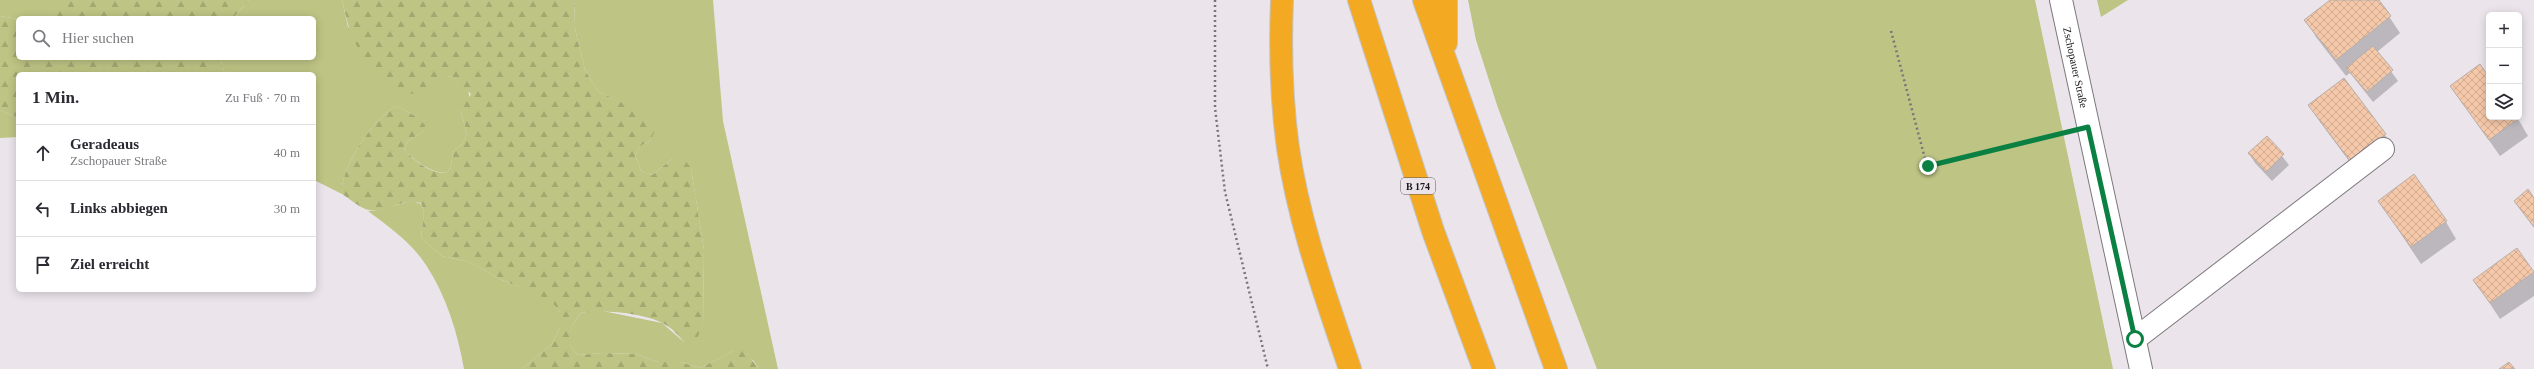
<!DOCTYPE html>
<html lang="de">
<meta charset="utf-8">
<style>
:root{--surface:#fff;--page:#f7f7f7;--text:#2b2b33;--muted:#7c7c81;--line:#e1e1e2}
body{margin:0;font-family:"Times New Roman",serif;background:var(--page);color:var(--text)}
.controls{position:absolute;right:12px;top:12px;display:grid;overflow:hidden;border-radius:6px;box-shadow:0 2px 10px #0003}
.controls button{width:36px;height:36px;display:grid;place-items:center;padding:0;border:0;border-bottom:1px solid var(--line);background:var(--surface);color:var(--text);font:20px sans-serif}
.stop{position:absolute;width:12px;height:12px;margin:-9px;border:3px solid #0b8043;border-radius:50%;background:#fff}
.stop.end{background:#0b8043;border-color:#fff;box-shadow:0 1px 4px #0008}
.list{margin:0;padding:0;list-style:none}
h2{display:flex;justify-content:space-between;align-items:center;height:52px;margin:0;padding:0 16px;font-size:17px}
h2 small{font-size:13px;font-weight:400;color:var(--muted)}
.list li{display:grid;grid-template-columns:26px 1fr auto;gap:12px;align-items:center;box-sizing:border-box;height:56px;padding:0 16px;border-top:1px solid var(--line)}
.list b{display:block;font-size:15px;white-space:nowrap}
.list p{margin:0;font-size:13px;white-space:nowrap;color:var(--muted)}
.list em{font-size:13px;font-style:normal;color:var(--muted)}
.icon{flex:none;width:22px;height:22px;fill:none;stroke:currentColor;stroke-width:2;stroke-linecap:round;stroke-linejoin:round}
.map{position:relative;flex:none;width:2534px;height:369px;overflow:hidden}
.search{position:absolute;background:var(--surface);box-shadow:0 2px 10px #0003;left:16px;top:16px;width:300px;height:44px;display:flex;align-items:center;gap:10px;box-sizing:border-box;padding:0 14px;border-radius:6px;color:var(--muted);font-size:15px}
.panel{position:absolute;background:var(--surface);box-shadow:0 2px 10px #0003;left:16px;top:72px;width:300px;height:220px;border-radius:6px}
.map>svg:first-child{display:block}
.grass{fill:#bec484}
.forest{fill:url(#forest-firs)}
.shadow{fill:#0003}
.building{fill:url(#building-cross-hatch);stroke:#b6afab}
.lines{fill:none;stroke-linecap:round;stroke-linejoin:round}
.minor-casing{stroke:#7d787d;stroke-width:24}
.highway-casing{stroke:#c4c3c4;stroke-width:24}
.path{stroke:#797579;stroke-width:2.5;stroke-dasharray:2 3;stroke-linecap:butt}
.minor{stroke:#fff;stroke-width:22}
.highway{stroke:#f3aa22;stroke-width:22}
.route{stroke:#0b8043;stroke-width:5}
.labels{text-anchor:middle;stroke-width:4;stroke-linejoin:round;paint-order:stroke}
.shield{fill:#ebe5eb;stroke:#595659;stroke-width:1}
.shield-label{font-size:10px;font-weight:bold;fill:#1b191b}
.street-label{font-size:11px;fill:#1b191b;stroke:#ebe5eb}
</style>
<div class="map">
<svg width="2534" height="369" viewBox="0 0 2534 369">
<defs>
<pattern id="forest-firs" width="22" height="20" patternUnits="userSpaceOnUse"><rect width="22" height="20" fill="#bec484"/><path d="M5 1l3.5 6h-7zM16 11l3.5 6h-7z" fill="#a3a871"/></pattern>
<pattern id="building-cross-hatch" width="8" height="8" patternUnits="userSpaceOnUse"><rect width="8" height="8" fill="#f5c8a9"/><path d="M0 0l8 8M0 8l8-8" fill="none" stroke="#d1ab91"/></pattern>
</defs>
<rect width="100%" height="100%" fill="#ebe5eb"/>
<path class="grass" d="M0,0H57L59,6L51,18L18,19L0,16Z
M249,0H342L348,27L446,77L451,76L468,90L470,99L461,111L467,134L463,143L453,152L451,166L447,173C431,173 414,161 404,149L407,142L424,131L417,117L397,106C374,116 339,170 342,194L314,180V74H225L220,58H314V18H233Z
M575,0H713L723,121L778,369H759L753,360L734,351L700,368L680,362H658L636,354L603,353L578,355C563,341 570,327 581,313L598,310L662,323L684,342L703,326L704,250L691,168L672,159L652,175L641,171L635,155L639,147L651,140L619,102L598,91L585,70L574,25Z
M1468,0H2035L2113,369H1597L1498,108L1476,40Z
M2097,0H2128L2101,17Z
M0,110L18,118V137L0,138Z
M413,201L421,204L424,212L421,238L442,256L469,262L502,280L550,299L560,312V327L552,344L522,369H464C458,334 446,295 426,265C412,243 388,226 368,211C387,210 395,204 413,201Z"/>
<path class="forest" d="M57,0H249L233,18H51L58,6Z
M342,0H575L574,25L585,70L598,91L650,117L656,127L651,140L639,147L635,155L641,171L652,175L672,159H684L691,168L704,250L703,326L697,338L684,342C678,335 672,328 664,324C645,313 602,309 581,313C570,326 564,342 578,355L603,353L636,354L658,362H680L700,368L734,351H745L759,369H522L552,344L560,327V312L550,300L502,280L469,262L442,256L421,238L424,212L421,203C402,197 389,213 369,210C361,209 350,199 342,194C339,170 374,116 397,106L417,117L425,125L424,131L407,142L404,149C414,161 431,174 447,173L451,166L453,152L463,143L467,134L461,111L471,94L451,76C439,78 420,95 409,94C401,93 394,85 389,80C356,54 351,40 342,0Z
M0,16L18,19V58H220L225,74H18V118L0,110Z"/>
<path class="shadow" d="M2331,0H2378L2400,33L2377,52L2398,81L2373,102L2350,73L2346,76L2316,37L2306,20Z
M2489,78V117H2517L2528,136L2500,156L2451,86Z
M2344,79L2385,135L2395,152L2361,177L2320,122L2310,105Z
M2267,137L2289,165L2272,181L2255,163L2249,153Z
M2534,199V228L2515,201Z
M2379,201L2446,222L2456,239L2421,264Z
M2517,250L2534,274V296L2500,319L2475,281Z"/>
<path class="building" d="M2330,0H2379L2391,16L2336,60L2304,20Z
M2373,46L2393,70L2367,92L2346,68Z
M2480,64L2489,77V117L2519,118L2489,140L2450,86Z
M2344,78L2386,134L2350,161L2308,105Z
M2267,136L2284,154L2266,172L2248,153Z
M2414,174L2447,221L2411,247L2378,201Z
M2528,189L2534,198V227L2514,201Z
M2517,248L2534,272L2490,303L2473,280Z
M2509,362L2515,369H2499Z"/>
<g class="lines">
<g class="minor-casing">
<g id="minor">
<path id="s1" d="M2061,0L2141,369"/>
<path d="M2135,339L2383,149"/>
</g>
</g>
<g class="highway-casing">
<path id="highway" d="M1282,0C1280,50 1281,98 1288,148C1299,224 1326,297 1350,369
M1359,0L1433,231L1484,369
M1424,0L1556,369
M1446,43V0"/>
</g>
<path class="path" d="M1215,0V108L1225,192L1268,369
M1891,31L1927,166L2061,134"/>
<use href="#minor" class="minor"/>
<use href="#highway" class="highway"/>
</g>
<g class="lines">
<path class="route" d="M1928,166L2088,127L2135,339"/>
</g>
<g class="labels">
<rect class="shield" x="1401" y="178" width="34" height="16" rx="3"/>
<g class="shield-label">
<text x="1418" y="190">B 174</text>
</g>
<g class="street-label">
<text dy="4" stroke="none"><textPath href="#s1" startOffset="69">Zschopauer Straße</textPath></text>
</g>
</g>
</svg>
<div class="controls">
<button>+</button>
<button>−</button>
<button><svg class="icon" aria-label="layers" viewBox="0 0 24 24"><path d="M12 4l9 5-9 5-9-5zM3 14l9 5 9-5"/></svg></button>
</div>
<div class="stop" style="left:2135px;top:339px"></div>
<div class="stop end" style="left:1928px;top:166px"></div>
<div class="search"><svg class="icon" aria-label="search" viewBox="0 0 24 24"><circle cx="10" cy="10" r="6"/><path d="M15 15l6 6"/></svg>Hier suchen</div>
<section class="panel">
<h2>1 Min.<small>Zu Fuß · 70 m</small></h2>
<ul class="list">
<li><svg class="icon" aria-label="ahead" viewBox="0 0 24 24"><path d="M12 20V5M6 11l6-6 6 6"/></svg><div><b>Geradeaus</b><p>Zschopauer Straße</p></div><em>40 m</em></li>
<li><svg class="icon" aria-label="left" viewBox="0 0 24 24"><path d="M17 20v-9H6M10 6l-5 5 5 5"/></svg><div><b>Links abbiegen</b></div><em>30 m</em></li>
<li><svg class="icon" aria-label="arrive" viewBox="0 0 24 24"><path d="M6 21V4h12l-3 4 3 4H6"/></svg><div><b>Ziel erreicht</b></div></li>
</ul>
</section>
</div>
